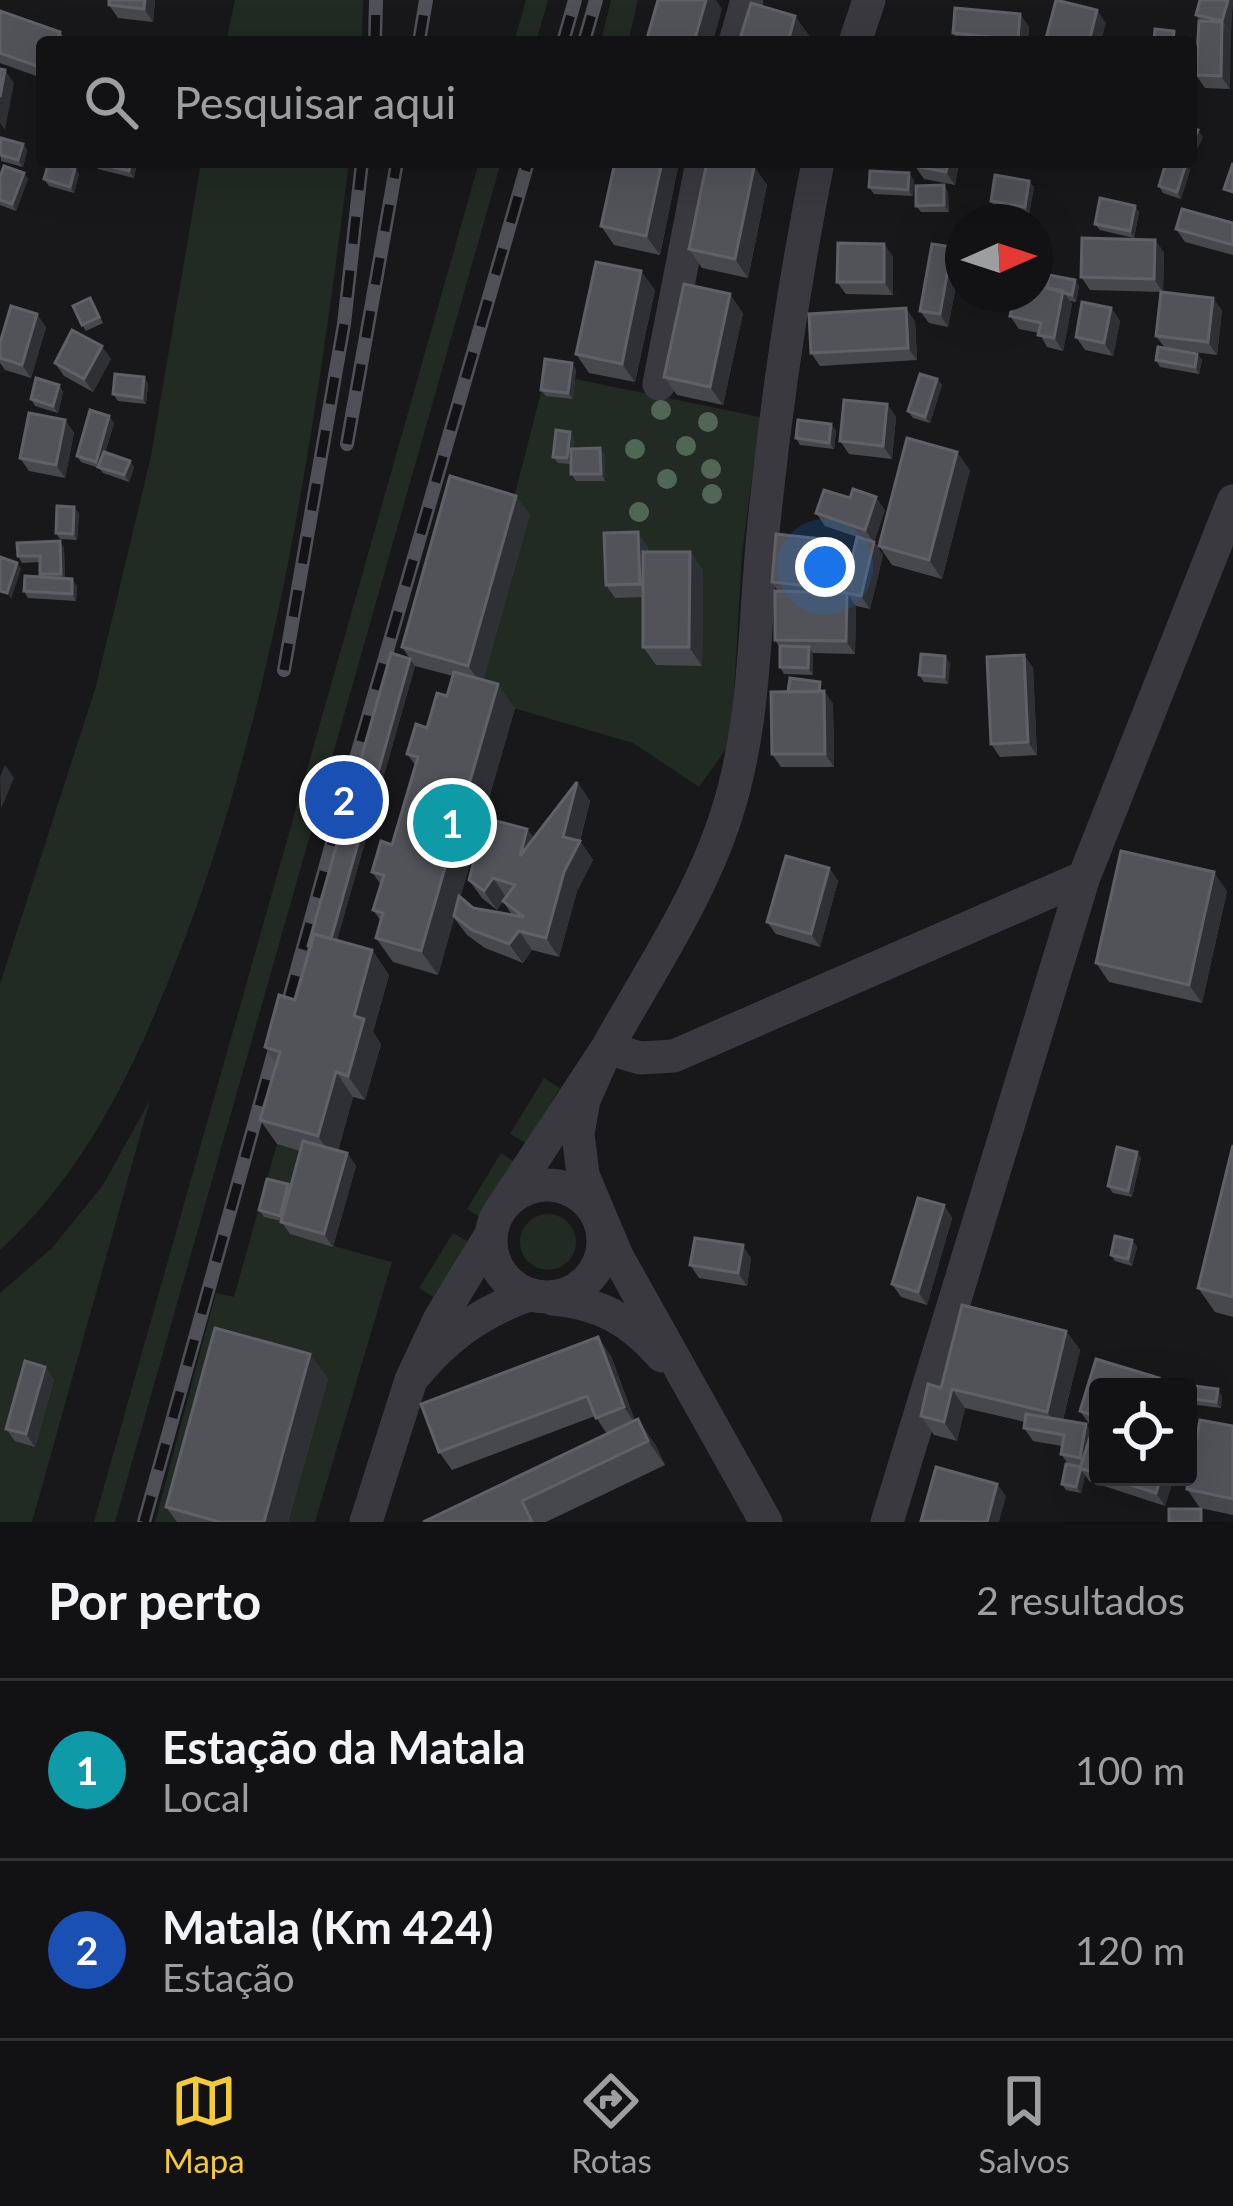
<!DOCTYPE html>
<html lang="pt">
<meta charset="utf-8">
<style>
:root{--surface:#121214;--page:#1f2022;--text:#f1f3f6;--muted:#9c9ea0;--line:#313234;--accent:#f4ca36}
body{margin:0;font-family:Lato,sans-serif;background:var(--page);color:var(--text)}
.controls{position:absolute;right:36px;bottom:36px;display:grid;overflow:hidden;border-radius:12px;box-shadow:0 12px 48px #0002}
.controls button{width:108px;height:108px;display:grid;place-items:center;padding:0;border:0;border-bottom:3px solid var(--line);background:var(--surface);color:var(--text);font:60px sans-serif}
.compass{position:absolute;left:945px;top:204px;width:108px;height:108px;border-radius:50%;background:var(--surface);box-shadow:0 12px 48px #0002;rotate:87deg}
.you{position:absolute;left:825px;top:567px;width:42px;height:42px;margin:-30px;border:9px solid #fff;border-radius:50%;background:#1a73e8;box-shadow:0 0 0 18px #1a73e833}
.badge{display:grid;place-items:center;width:78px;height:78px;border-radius:50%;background:var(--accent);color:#fff;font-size:39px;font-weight:700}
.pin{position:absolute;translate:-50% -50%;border:6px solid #fff;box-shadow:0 3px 12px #0006}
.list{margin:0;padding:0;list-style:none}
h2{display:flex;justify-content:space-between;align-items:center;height:156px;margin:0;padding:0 48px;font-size:51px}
h2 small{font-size:39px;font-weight:400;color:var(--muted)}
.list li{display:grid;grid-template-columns:78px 1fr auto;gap:36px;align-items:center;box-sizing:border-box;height:180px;padding:0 48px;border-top:3px solid var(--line)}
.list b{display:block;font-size:45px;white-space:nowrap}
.list p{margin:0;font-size:39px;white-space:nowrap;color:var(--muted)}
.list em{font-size:39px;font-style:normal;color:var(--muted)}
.icon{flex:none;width:66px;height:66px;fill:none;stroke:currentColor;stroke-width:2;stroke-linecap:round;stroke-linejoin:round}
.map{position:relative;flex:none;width:1233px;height:1522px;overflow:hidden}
.search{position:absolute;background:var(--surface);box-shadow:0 12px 48px #0002;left:36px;right:36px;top:36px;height:132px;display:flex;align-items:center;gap:30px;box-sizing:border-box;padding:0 42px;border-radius:12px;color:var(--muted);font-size:45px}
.sheet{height:516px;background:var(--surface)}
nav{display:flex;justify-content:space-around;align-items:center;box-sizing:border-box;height:168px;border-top:3px solid var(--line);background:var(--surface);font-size:33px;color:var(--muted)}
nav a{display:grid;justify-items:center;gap:6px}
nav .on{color:var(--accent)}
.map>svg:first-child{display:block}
.green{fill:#222a24}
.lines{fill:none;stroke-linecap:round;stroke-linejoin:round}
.minor{stroke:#39393f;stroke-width:33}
.rail-casing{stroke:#505158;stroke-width:14}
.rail{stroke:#131315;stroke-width:9;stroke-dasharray:27;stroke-linecap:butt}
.tree{fill:#526656}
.wall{fill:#46484c}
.shaded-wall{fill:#2f3033}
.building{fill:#515358;stroke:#5f6167;stroke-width:3}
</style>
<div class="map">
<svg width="1233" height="1522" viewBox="0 0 1233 1522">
<rect width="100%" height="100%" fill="#18181a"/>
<path class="green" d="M235,0H363L362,42H226Z
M526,0H548L536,42H514Z
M611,0H638L628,42H601Z
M201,162H349C315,431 276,705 177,959C136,1065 86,1172 0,1250V984L96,686L151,456Z
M479,162H501L115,1522H94Z
M546,373L760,417L742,554L731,742L699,787L633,743L479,698L511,509Z
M544,1078L560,1088L526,1143L510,1134Z
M150,1100L32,1522H0V1293L52,1248L103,1185Z
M277,1144L312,1154L290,1234L392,1262L315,1522H155L216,1293L234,1297Z
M501,1153L516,1163L483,1219L467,1209Z
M520 1242a28 28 0 1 1 56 0a28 28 0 1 1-56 0Z
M453,1233L469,1242L435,1298L419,1288Z"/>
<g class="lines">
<path class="minor" d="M735,42L747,0
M855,42L869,0
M818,162C794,284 775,409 763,533C754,627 756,722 727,813C701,896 649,973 607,1048L640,1058L674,1056L1084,877L887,1522
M659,384L702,162
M1084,877L1233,501
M491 1241a56 56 0 1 1 112 0a56 56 0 1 1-112 0Z
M505,1203L607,1048L584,1100L578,1134L583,1175L617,1256L766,1522
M490,1236L440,1318L411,1380C444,1339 477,1314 528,1295
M553,1299C600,1303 630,1320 662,1356
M366,1522L411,1380"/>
<g class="rail-casing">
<path id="rail" d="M375,42L376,0
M419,42L426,0
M563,42L575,0
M584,42L596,0
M347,444L397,162
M284,670L344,324L362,162
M144,1522L344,800L528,162"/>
</g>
<use href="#rail" class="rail"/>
</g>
<g class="tree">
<circle cx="661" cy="410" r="10"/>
<circle cx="708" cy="422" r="10"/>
<circle cx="686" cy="446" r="10"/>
<circle cx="635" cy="449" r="10"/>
<circle cx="711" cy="469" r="10"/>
<circle cx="667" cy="479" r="10"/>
<circle cx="712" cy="494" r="10"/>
<circle cx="639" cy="512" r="10"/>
</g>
<path class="wall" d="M109,0H155L153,22L118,18L109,5Z
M1233,0L1230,34V89L1205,88L1196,75L1200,21L1196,15Z
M0,11L60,32L67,42H42V78L0,63Z
M1020,14L1029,27L1028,42H959L953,33Z
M0,142L23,144L27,150L23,167L1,161Z
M93,162H137L134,178L98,169Z
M615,162H679L660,255L614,245L601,226Z
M959,162L955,185L924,179L915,166Z
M1186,164L1190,170L1181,199L1163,193L1159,186Z
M754,167L767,185L748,278L702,268L689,249Z
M24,173L28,179L16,211L0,205V177Z
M79,174L74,193L49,186L44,179Z
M914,180L913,196L874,194L869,187Z
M1029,181L1034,187L1029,214L995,208L991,201Z
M944,185L948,192L949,212H921L916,206Z
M1135,206L1139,212L1134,238L1100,230L1095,224Z
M1233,223V255L1185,242L1176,229Z
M884,244L893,257V295L846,294L837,282Z
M1164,252L1163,292L1090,290L1081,277Z
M961,260L948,327L929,323L920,311Z
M1079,286L1076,302L1070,301L1072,304L1063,351L1047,347L1039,333L1019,329L1010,316L1047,288Z
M655,290L635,382L589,373L576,354Z
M95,305L103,323L86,331L82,325Z
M1111,308L1120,321L1113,356L1085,350L1076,337Z
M1222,310L1217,355L1171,349L1197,354L1202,360L1199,374L1160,367L1156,360L1165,348L1156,336Z
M743,313L723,405L677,395L664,377Z
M915,321L917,360L820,366L811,353Z
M46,327L31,378L5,370L0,363V343Z
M111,359L93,392L64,376L55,363Z
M576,369L573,399L546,396L541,390Z
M144,377L148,384L146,404L118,401L113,394Z
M937,379L942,385L930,423L913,418L908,411Z
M59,385L63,392L58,413L35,406L31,399Z
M887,404L896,417L892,459L849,454L840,441Z
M109,416L114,423L105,453L130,461L134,467L129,482L103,473L99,468L81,462L77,456Z
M65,420L74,433L65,478L29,471L20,458Z
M836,430L834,449L800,445L796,438Z
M574,438L573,449L605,455V481H576L571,474V464L558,463L553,457Z
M970,470L942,579L892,565L879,546Z
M885,510L874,542L883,555L870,609L856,606L855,654L813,653V675L784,674L780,667V648L775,640L778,591L772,582L823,539L832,552L828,592L844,593L866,540L825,526L816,513Z
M79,513L77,540L60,539L56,533Z
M530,514L483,680L515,708L460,898L473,908L512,915L503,901L497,910L482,898L469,880L527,829L534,838L577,782L590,801L580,841L593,860L577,891L559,957L532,950L523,963L485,948L467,935L454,918L438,975L393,962L376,938L381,921L373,910L381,885L372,872L392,845L416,766L407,754L447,696L453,676L415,666L337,940L372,950L389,975L373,1032L381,1044L365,1100L353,1097L338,1151L347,1153L356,1166L333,1247L290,1234L281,1221L264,1217L259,1210L290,1187L300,1151L277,1144L260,1120L276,1064L265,1047L295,1000L310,949L308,946L410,659L402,647Z
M647,545L648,552H690L703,571L702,666L656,665L643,647V597L615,598L606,585Z
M64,548L65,579L77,586L76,601L28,598L24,591L42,577L40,574V562L22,563L18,556Z
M1024,655L1033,668L1037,755L1000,757L991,744Z
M950,663L948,684L924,682L919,675Z
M825,689L824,691L833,704L834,767H781L772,754Z
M829,868L838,881L820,947L776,934L767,922Z
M1227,891L1202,1003L1109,982L1096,963Z
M1233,1145V1317L1215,1312L1198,1288Z
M1137,1152L1141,1158L1132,1197L1113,1193L1108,1186Z
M944,1205L952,1218L927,1305L901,1297L892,1284Z
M1132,1240L1137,1247L1132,1266L1115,1261L1111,1255Z
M751,1258L747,1286L699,1278L690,1265Z
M1066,1331L1080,1350L1063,1420L1092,1432L1098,1433V1477H1174L1165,1506L1089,1481L1085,1475L1081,1493L1066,1490L1062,1484L1068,1464L1061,1454L1062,1446L1033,1441L1024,1428L1025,1422L965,1408L957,1441L934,1435L921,1416L941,1388Z
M611,1356L635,1421L655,1444L665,1465L546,1522H423L607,1434L595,1416L452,1470L439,1452Z
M1096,1359L1159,1378L1166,1387H1098V1427L1089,1424L1080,1411Z
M45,1367L54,1380L35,1447L15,1441L6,1429Z
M328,1378L288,1522H177L166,1507Z
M1222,1396L1221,1408L1197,1405L1192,1399Z
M1233,1426V1515L1200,1508L1187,1489Z"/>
<path class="shaded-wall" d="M145,0H155L153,22L144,9Z
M706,0H716L722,9L713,42H694Z
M1228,0H1233L1231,34L1222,21Z
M1097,10L1106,23L1101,42H1089Z
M1020,14L1029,27L1028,42H1020L1018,40Z
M795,16L809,35L806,42H788Z
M1222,22L1231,34L1230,89L1221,76Z
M5,70L14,83L5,130L0,123V97Z
M1198,130L1203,137L1192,159L1191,146Z
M23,144L27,150L23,167L18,160Z
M131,162H137L134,178L129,171Z
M662,162H679L660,255L646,236Z
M948,162H959L955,185L946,172Z
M1186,164L1190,170L1181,199L1177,192Z
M754,167L767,185L748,278L735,259Z
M75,168L79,174L74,193L70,187Z
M24,173L28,179L16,211L12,204Z
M909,173L914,180L913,196L908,190Z
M1029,181L1034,187L1029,214L1025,207Z
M944,185L948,192L949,212L944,205Z
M1135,206L1139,212L1134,238L1130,231Z
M1155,240L1164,252L1163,292L1154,279Z
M884,244L893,257V295L884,282Z
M952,247L961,260L948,327L940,314Z
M641,271L655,290L635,382L622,364Z
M1075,280L1079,286L1076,302L1072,295Z
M1063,291L1072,304L1063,351L1054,338Z
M730,294L743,313L723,405L710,387Z
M1213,298L1222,310L1217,355L1208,342Z
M906,308L915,321L917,360L908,348Z
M1111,308L1120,321L1113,356L1104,343Z
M37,314L46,327L31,378L22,365Z
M102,346L111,359L93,392L84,379Z
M1197,354L1202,360L1199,374L1195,367Z
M572,363L576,369L573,399L568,393Z
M144,377L148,384L146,404L142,398Z
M937,379L942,385L930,423L925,417Z
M59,385L63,392L58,413L53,406Z
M887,404L896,417L892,459L883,446Z
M109,416L114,423L100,468L96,462Z
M65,420L74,433L65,478L56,465Z
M831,424L836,430L834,449L829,443Z
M570,432L574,438L572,464L567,458Z
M600,448L605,455V481L601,474Z
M957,452L970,470L942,579L929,560Z
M130,461L134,467L129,482L124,475Z
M516,496L530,514L482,684L468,666Z
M876,497L885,510L874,542L883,555L870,609L861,596L874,542L865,530Z
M74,507L79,513L77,540L73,534Z
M638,532L647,545L649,597L640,584Z
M823,539L832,552L827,600L818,587Z
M60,541L64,548L65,580L61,574Z
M690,552L703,571L702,666L689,647Z
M17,563L21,569L11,599L7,593Z
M72,579L77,586L76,601L72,594Z
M847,593L856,606L855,654L846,641Z
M809,647L813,653V675L808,668Z
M1024,655L1033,668L1037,755L1028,742Z
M945,656L950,663L948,684L944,677Z
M410,659L415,666L332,958L327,952Z
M498,684L515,708L438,975L421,951Z
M824,691L833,704L834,767L825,754Z
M5,765L14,778L1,809L0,777Z
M577,782L590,801L579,843L580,841L593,860L577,891L559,957L546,938L563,837Z
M527,829L541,848L520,856Z
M829,868L838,881L820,947L811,934Z
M1214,872L1227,891L1202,1003L1189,985Z
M493,878L506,897L497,910L484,891Z
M519,931L532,950L523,963L509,944Z
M372,950L389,975L373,1032L381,1044L365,1100L348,1076L354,1016Z
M336,1072L353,1097L335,1161L318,1136Z
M1137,1152L1141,1158L1132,1197L1128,1191Z
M347,1153L356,1166L333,1247L324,1234Z
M944,1205L952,1218L927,1305L918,1292Z
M1132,1240L1137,1247L1132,1266L1128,1259Z
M743,1245L751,1258L747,1286L738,1273Z
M1066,1331L1080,1350L1060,1431L1047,1412Z
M598,1337L611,1356L637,1426L624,1407Z
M310,1354L328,1378L288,1522H264Z
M45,1367L54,1380L35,1447L26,1434Z
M952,1389L965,1408L957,1441L944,1422Z
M1218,1389L1222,1396L1221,1408L1216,1402Z
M638,1419L655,1444L665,1465L648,1441Z
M1086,1424L1095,1437L1089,1470L1080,1458Z
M1080,1469L1085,1475L1081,1493L1076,1487Z
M1161,1477H1174L1165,1506L1156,1493Z
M997,1484L1006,1496L999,1522H987Z"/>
<path class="building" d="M109,0H145L144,9L109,5Z
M658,0H706L694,42H646Z
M1056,0L1097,10L1089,42H1045Z
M1200,0H1228L1222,21L1196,15Z
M751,3L795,16L788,42H739Z
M955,8L1020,14L1018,40L953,33Z
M0,11L60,32L57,42H42V68L0,53Z
M1199,21L1222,22L1221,76L1196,75Z
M1155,29L1174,31L1173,42H1154Z
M0,69L5,70L0,97Z
M1191,127L1198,130L1191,146Z
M1,138L23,144L18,160L0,155Z
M49,162L75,168L70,187L44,179Z
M93,162H131L129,171Z
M615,162H662L646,236L601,226Z
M707,162H733L754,167L735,259L689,249Z
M916,162H948L946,172L915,166Z
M1166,162L1186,164L1177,192L1159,186Z
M1233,163V192L1224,189Z
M4,166L24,173L12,204L0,200V177Z
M870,171L909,173L908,190L869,187Z
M995,175L1029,181L1025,207L991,201Z
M944,185V205L916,206V186Z
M1100,198L1135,206L1130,231L1095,224Z
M1182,209L1233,223V245L1176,229Z
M1082,238L1155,240L1154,279L1081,277Z
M838,243L884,244V282H837Z
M932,244L952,247L940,314L920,311Z
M596,262L641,271L622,364L576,354Z
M1049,275L1075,280L1072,295L1047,288Z
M684,284L730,294L710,387L664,377Z
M1035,285L1063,291L1054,338L1038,335L1041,323L1010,316L1015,294H1035Z
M1161,292L1213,298L1208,342L1156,336Z
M90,298L99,317L82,325L73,306Z
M1082,302L1111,308L1104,343L1076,337Z
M11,306L37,314L22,365L0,358V343Z
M906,308L908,348L811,353L809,314Z
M72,330L102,346L84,379L55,363Z
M1158,347L1197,354L1195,367L1156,360Z
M545,359L572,363L568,393L541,390Z
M115,374L144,377L142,398L113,394Z
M920,374L937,379L925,417L908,411Z
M36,378L59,385L53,406L31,399Z
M844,400L887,404L883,446L840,441Z
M90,410L109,416L96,462L77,456Z
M29,413L65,420L56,465L20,458Z
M798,420L831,424L829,443L796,438Z
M556,430L570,432L567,458L553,457Z
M907,438L957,452L929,560L879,546Z
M600,448L601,474H571V449Z
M104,452L130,461L124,475L98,467Z
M450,476L516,496L468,666L402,647Z
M853,489L876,497L865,530L816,513L824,490L850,498Z
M57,506L74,507L73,534L56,533Z
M638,532L640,584L606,585L604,533Z
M776,534L823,539L818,587L772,582Z
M857,537L874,542L861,596L847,593L846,641L775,640V591L847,593L844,592Z
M60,541L61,574H40V556H18L17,543Z
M643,552H690L689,647H643Z
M0,557L17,563L7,593L0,591Z
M25,576L72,579V594L24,591Z
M780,646L809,647L808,668L780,667Z
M391,653L410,659L331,939L314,934L311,947L308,946Z
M921,654L945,656L944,677L919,675Z
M1024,655L1028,742L991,744L987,657Z
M454,672L498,684L421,951L376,938L383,913L373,910L384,875L372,872L381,841L392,845L418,757L407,754L416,724L427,728L437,693L447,696Z
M790,678L820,682L819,692H788Z
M824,691L825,754H772L771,692Z
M577,782L563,837L580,841L564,872L546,938L519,931L509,944L472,930L454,916L459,896L473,908L524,917L503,901L515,885L493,878L484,891L469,880L485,818L527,829L520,856Z
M1121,851L1214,872L1189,985L1096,963Z
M786,856L829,868L811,934L767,922Z
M314,934L372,950L354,1016L364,1019L348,1076L336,1072L318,1136L260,1120L280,1052L265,1047L279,995L295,1000Z
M303,1141L347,1153L324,1234L281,1222Z
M1233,1145V1297L1198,1288Z
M1117,1147L1137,1152L1128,1191L1108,1186Z
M267,1179L288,1184L280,1216L259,1210Z
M918,1198L944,1205L918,1292L892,1284Z
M1115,1236L1132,1240L1128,1259L1111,1255Z
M695,1238L743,1245L738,1273L690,1265Z
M962,1305L1066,1331L1047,1412L952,1389L944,1422L921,1416L928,1384L941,1388Z
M215,1328L310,1354L264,1522H220L166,1507Z
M598,1337L624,1407L596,1418L587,1396L439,1452L421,1404Z
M1096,1359L1159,1378L1156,1387H1098V1417L1080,1411Z
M25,1361L45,1367L26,1434L6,1429Z
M1194,1386L1218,1389L1216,1402L1192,1399Z
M1026,1414L1086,1424L1080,1458L1061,1454L1064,1435L1024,1428Z
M638,1419L648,1441L522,1501L532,1522H423Z
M1200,1420L1233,1426V1499L1187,1489Z
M1092,1431L1098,1433V1474L1080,1468Z
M1066,1464L1081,1467L1076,1487L1062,1484Z
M936,1467L997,1484L987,1522L921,1521Z
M1106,1477H1161L1156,1493Z
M1169,1509H1201V1522H1169Z"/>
</svg>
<div class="controls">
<button><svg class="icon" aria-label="locate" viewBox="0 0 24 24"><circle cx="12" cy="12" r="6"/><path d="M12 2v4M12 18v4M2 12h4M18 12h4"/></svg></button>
</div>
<svg class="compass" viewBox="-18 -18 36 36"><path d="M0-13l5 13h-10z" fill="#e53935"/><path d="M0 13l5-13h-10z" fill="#9c9ea0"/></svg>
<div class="you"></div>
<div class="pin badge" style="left:452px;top:823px;background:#0f9aa8">1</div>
<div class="pin badge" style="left:344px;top:800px;background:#1a4fb4">2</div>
<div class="search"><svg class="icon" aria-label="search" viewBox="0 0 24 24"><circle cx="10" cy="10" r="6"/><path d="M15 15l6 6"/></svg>Pesquisar aqui</div>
</div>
<section class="sheet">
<h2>Por perto<small>2 resultados</small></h2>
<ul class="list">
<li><span class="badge" style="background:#0f9aa8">1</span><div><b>Estação da Matala</b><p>Local</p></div><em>100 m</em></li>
<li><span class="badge" style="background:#1a4fb4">2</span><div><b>Matala (Km 424)</b><p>Estação</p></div><em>120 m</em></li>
</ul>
</section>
<nav>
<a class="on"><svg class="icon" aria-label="map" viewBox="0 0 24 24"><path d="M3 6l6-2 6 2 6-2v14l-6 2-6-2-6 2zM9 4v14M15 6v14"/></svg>Mapa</a>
<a><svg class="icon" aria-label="directions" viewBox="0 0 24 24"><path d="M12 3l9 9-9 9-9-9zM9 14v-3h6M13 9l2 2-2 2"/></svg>Rotas</a>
<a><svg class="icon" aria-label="saved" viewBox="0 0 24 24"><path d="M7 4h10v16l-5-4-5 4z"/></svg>Salvos</a>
</nav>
